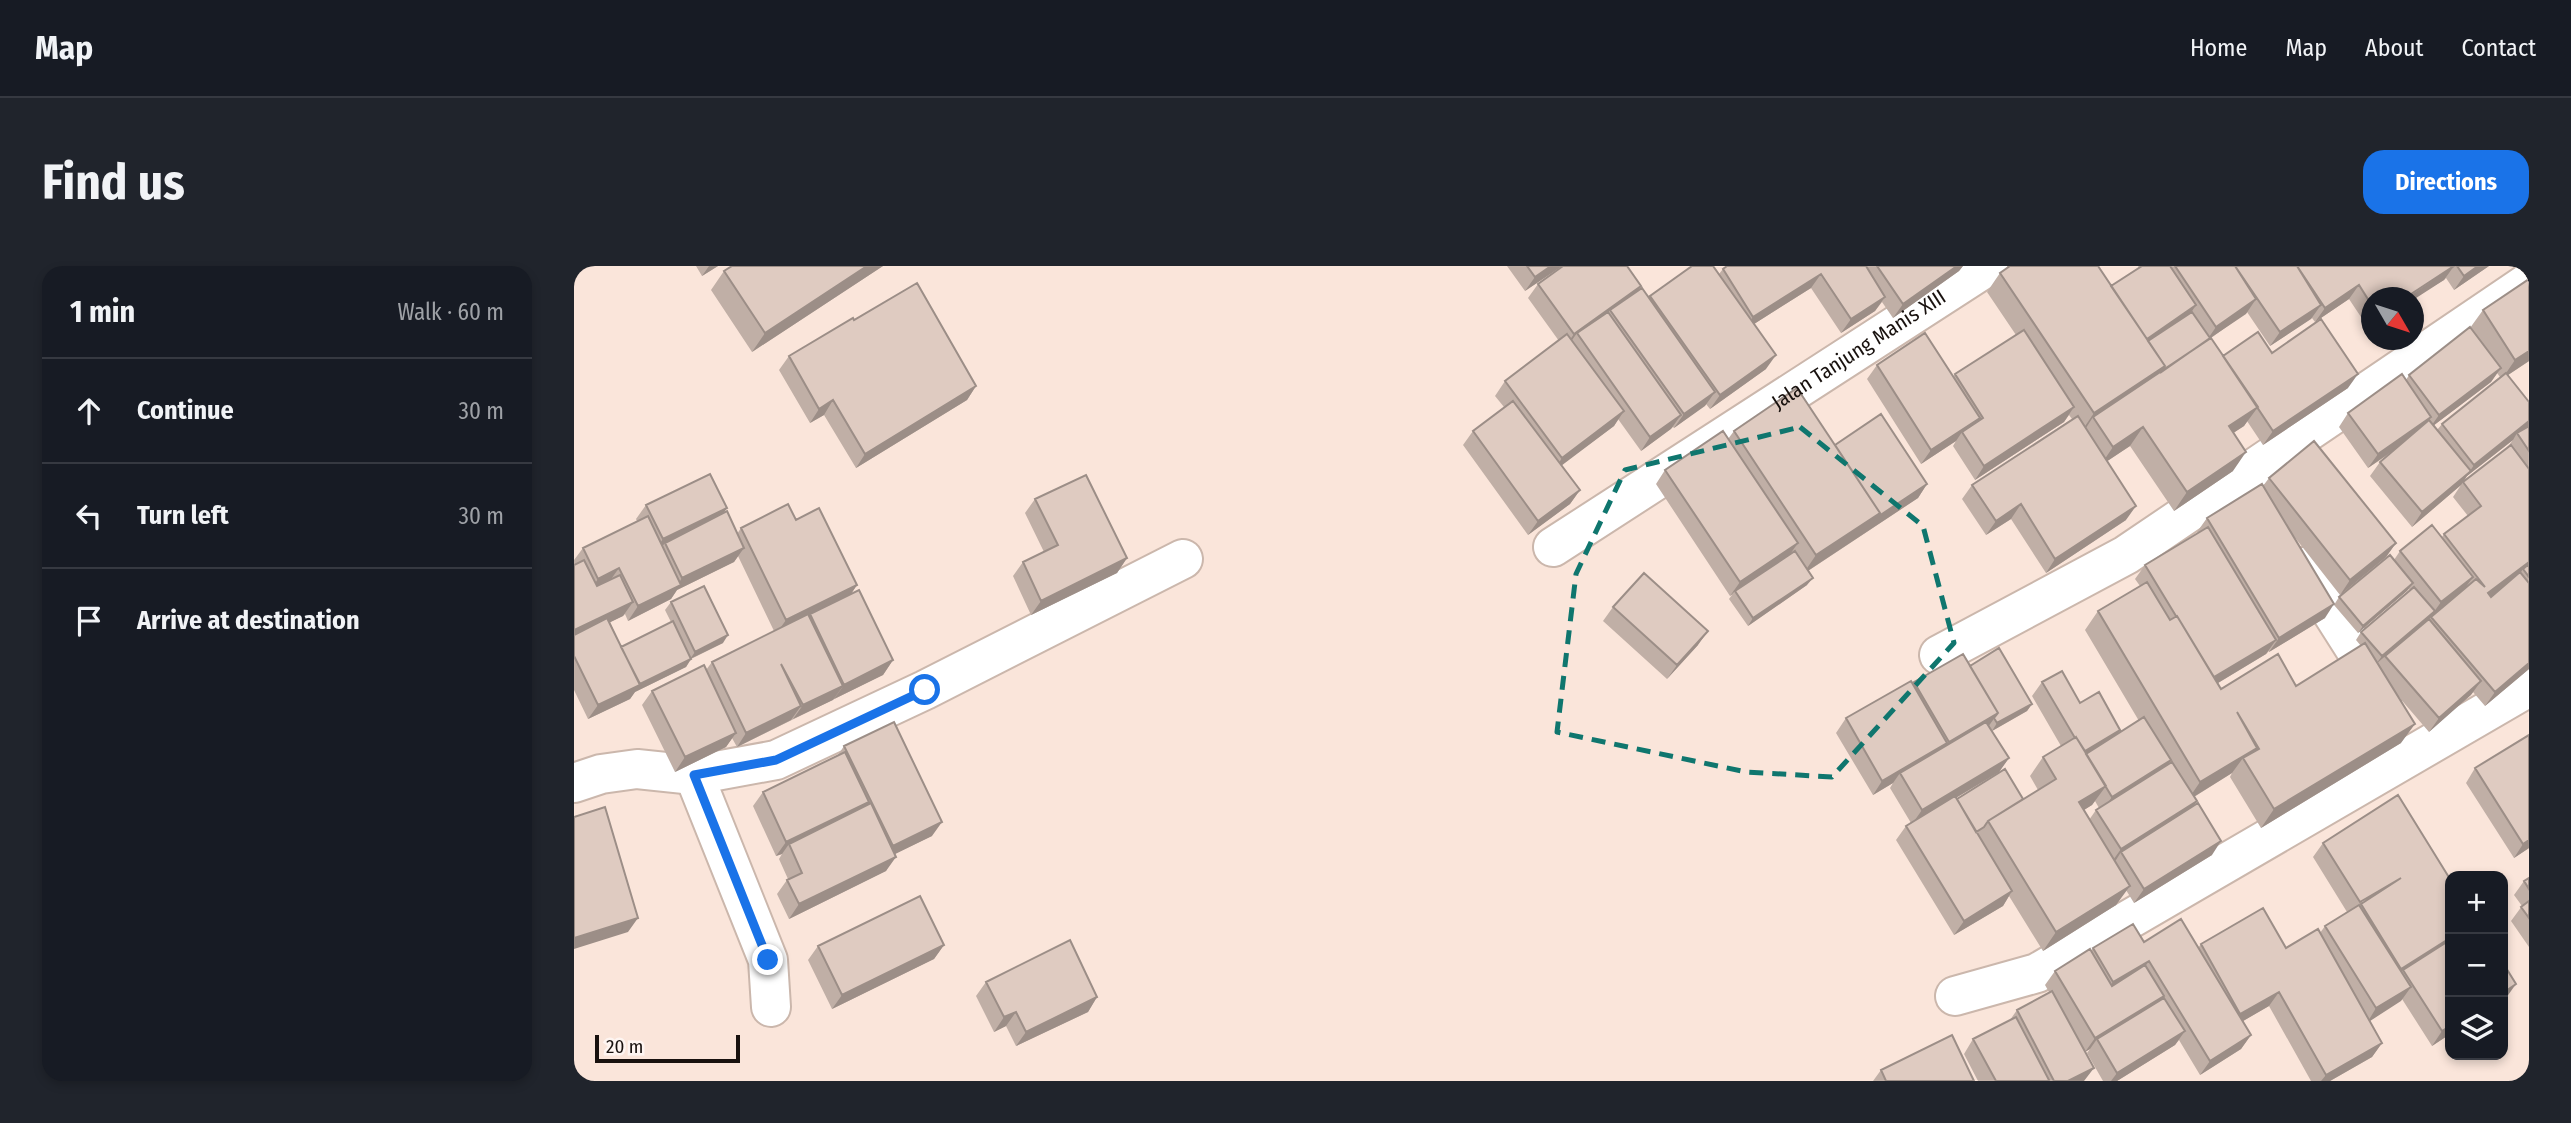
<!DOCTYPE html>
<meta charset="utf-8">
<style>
:root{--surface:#171b24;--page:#20242c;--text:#f1f3f6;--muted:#9ea1a6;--line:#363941;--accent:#1a73e8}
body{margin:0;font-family:"Fira Sans Condensed",sans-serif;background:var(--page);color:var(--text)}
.controls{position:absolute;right:21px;bottom:21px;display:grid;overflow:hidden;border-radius:14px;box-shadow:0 4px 10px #0003}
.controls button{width:63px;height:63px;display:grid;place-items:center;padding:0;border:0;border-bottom:2px solid var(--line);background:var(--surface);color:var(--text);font:35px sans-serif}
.compass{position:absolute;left:1787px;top:21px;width:63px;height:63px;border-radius:50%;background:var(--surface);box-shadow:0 4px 10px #0003;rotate:129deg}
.scale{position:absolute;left:21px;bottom:18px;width:145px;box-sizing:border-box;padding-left:7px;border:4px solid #18110e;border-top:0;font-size:19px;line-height:24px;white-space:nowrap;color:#18110e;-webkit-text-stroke:5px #fef5f1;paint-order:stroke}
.stop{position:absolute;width:21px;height:21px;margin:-16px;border:5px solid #1a73e8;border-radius:50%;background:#fff}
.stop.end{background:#1a73e8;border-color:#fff;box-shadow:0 2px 7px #0008}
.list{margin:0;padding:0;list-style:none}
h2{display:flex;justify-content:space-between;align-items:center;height:91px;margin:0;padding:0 28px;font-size:30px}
h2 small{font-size:23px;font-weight:400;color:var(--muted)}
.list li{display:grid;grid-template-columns:46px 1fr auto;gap:21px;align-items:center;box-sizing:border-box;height:105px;padding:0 28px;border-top:2px solid var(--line)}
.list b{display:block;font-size:26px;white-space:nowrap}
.list em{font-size:23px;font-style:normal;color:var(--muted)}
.icon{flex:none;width:38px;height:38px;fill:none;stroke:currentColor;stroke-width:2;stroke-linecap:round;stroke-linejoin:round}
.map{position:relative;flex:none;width:1955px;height:815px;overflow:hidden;border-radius:21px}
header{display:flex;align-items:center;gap:42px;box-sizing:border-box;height:98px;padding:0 35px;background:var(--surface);border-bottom:2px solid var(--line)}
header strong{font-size:33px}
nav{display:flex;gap:38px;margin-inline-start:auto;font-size:24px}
.intro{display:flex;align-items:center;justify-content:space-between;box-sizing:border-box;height:168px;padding:0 42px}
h1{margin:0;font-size:49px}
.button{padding:18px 32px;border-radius:21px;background:var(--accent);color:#fff;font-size:24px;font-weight:700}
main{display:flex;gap:42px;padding:0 42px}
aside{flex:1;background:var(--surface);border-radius:21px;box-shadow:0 4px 10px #0003}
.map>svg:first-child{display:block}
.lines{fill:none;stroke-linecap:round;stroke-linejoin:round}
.minor-casing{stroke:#cbb7ac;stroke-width:42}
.minor{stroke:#fff;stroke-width:38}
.wall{fill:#c0afa6;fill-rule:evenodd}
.shaded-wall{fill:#9c8e87}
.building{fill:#dfcbc1;stroke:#9c8e87;stroke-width:2}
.route{stroke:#1a73e8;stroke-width:9}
.marked{fill:none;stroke:#0f766e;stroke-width:5;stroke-dasharray:14 9;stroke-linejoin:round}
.labels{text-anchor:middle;stroke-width:6;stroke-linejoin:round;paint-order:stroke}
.street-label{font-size:21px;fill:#18110e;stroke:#fef5f1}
</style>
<header>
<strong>Map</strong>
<nav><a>Home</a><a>Map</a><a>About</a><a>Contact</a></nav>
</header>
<div class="intro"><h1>Find us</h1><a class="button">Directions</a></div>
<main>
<aside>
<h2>1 min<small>Walk · 60 m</small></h2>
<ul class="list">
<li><svg class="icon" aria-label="ahead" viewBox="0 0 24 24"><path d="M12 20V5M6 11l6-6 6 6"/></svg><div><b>Continue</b></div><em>30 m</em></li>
<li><svg class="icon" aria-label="left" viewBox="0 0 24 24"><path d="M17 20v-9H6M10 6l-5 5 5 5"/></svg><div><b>Turn left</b></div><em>30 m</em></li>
<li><svg class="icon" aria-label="arrive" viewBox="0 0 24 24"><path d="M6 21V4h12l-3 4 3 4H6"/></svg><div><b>Arrive at destination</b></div></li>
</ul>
</aside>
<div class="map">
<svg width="1955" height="815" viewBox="0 0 1955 815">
<rect width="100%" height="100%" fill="#fae5da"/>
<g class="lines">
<g class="minor-casing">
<g id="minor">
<path id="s1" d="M979,281L1414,0"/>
<path d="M1729,301L1809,427"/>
<path d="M1365,389L1552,289L1955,16"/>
<path d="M120,509L194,694L197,741"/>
<path d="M0,517L27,508L63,503L120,509L202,494L351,424L609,293"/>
<path d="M1381,730L1463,707L1955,421"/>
</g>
</g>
<use href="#minor" class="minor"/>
</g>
<path class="wall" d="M122,0H144L128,10Z
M158,0H309L178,86L137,24L150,5Z
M933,0H988L951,25Z
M1153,0H1389L1385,5L1319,52L1308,36L1301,45L1267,67L1237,22L1180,58L1192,103L1136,143L1132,138L1100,162L1099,161L1067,185L1044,153L1040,160L987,199L1006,224L996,238L954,269L889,179L899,165L930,141L921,130L931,115L985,75L954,32L964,18L1063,26L1075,31L1076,30L1145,8L1149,3Z
M1564,0H1915L1880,24L1872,12L1870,14L1839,32H1797V56L1793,60L1775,33L1741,56L1738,52L1696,80L1673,46L1637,72L1649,90L1698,87L1774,122L1689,179L1673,155L1670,160L1659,167V205L1600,245L1556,180L1533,195L1552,254L1472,307L1437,253L1412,269L1388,233L1398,219L1498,153L1495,149L1490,156L1401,214L1379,180L1382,175L1347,198L1293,113L1303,99L1379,111L1381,108L1442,69L1413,26L1426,7L1537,20L1565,2Z
M1909,44L1955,95L1934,109L1955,136V403L1911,440L1899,426L1855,466L1824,430L1827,477L1687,562L1656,511L1658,507L1620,531L1619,540L1638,589L1560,637L1552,624L1542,639L1469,685L1435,630L1429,640L1380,669L1322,574L1332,560L1337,557L1316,522L1319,517L1299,529L1262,467L1272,452L1339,418L1340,416L1396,400L1458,438L1453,445L1418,465L1435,492L1425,506L1382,532L1383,533H1449L1464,524L1456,510L1469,491L1487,480L1458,430L1468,416L1506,437L1544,468L1565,455L1511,364L1524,345L1566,320L1561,313L1571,299L1624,267L1623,266L1633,252L1689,220L1695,212L1822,277L1812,291L1766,329L1719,269L1751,352L1695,386V385L1692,388L1644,417L1647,423L1722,420L1787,380L1782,374L1787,366L1836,324L1835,323L1784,367L1760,339L1765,331L1820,294L1826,285L1868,271L1870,268L1894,250L1879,231L1887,219L1838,261L1796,210L1806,196L1821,184L1794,202L1765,161L1774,147L1832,114L1835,109L1896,62ZM1923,107L1926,111L1868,158L1863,164L1860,159L1917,116ZM1939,174L1932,183L1889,216L1893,210ZM1521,535L1525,542L1522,544L1515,554L1510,544L1518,539Z
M280,54L402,120L393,134L282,202L250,149L236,157L205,104L215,90Z
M1160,165L1261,179L1353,218L1344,232L1234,305L1233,319L1174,360L1155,333L1158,329L1156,330L1082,218L1091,204L1154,173Z
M461,233L553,292L543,307L457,349L439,310L449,296L470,286L451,247Z
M72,239L153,242L149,248L163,268L167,262L222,254L283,319L276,329L319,394L309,409L163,481L158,472L152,481L101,506L68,439L78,425L132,404L138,396L200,365L164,290L160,296L103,324L97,333L54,355L51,348L49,350L36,356L47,381L97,356L91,344L97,336L149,377L117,393L112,401L61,426L56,433L14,453L0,424V294L9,282L63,255L62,253Z
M1039,341L1124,379L1093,413L1029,355Z
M1955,469V582L1940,592L1892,517L1901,502Z
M270,480L358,570L320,588L312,605L215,653L203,628L213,614L214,613L205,593L208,588L202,590L179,540L189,526L264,489Z
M1749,577L1876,768L1858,780L1828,733L1795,755L1808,777L1798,791L1756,815H1737L1695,740L1669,755L1677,769L1667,783L1626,809L1605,774L1601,779L1543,815H1529L1513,787L1516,783L1511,786L1510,815H1404L1390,788L1399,773L1436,754L1443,744L1475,726L1471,719L1481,705L1517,685L1519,682L1570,676L1624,682L1627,678L1712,682L1746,667L1751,660L1773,646L1739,591Z
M1955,612V681L1937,655L1948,640L1940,629L1950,615Z
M370,679L360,693L258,743L234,694L244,680Z
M412,716L523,731L514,746L442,780L432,760L420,766L402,730Z
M1307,804L1400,815H1299Z"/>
<path class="shaded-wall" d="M135,0H144L128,10Z
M293,0H309L178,86L191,67Z
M977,0H988L951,25L961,11Z
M1383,0H1389L1385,5L1319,52L1329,38Z
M1880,0L1870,14L1839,34V32H1833Z
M1904,0H1915L1880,24L1890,10Z
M1247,8L1237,22L1169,65L1179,51Z
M1785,19L1775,33L1741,56L1751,42Z
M1067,20L1057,34L1036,44L1029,54L1003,67L996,77L990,82L1000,68Z
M1311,31L1301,45L1267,67L1277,53Z
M1682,33L1672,48L1519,151L1512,162L1507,166L1520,147L1591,100L1633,74L1642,61Z
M1622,39L1613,53L1567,84L1570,75Z
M1747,39L1737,53L1696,80L1706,66Z
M1955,85V95L1928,113L1941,94Z
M1202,89L1192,103L1136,143L1146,129Z
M1927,102L1917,116L1855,163L1865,149Z
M1784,108L1774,122L1689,179L1699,165Z
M402,120L393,134L282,202L291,188Z
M1141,126L1131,140L1100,162L1110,148Z
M259,134L250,149L236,157L245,143Z
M1500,141L1490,156L1401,214L1410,200Z
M1684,141L1670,160L1641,179L1655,160Z
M1050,145L1040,160L979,206L988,192Z
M1107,149L1097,163L1067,185L1076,171Z
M1857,151L1847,165L1794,202L1804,188Z
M1406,152L1396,166H1388L1382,175L1347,198L1357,184Z
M1955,155V161L1943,167L1939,174L1893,210L1887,219L1838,261L1848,246L1894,208L1900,199Z
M1569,161L1556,180L1526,200L1539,181Z
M1672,186L1659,205L1600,245L1613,226Z
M1353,218L1344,232L1229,308L1242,289L1306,247Z
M1006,224L996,238L954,269L964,255Z
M1447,238L1437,253L1412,269L1422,255Z
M1562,240L1552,254L1472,307L1481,293Z
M153,242L143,256L91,277L85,284L79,287L89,273Z
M1224,277L1214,291L1161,325L1156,330L1166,316Z
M1822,277L1812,291L1766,329L1776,314Z
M170,282L160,296L103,324L97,333L54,355L64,340L102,321L108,312Z
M553,292L543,307L457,349L467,335Z
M1955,296V303H1949L1943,312L1904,341L1914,327Z
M45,302L35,316L14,327L24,313Z
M1899,311L1889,325L1857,350L1867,336Z
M1239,312L1233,319L1174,360L1179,352Z
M1839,317L1833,325L1784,367L1789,360Z
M283,319L273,334L236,348L233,353L202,368L212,354Z
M59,336L49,350L0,374V364Z
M1760,338L1751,352L1695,386L1705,372Z
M1861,345L1855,353L1802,398L1808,390Z
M1134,365L1124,379L1093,413L1103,399Z
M154,369L149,377L116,393L121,386Z
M1702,374L1692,388L1629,426L1639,412Z
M117,393L112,401L61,426L56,433L14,453L24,439Z
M319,394L309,409L260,433L270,419Z
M1955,397V403L1911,440L1921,426Z
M1907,415L1897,429L1855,466L1865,452Z
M269,420L259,434L219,453L229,439Z
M1458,438L1453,445L1418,465L1423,457Z
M227,440L217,454L163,481L172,467Z
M1424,447L1414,461L1365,490L1375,476Z
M1841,458L1827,477L1687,562L1700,543Z
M1546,464L1537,478L1513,492L1509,486Z
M162,467L152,481L101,506L111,491Z
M1373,477L1363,492L1326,507L1319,517L1299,529L1308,515Z
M1683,482L1672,497L1669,492L1658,507L1613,535L1626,516Z
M1435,492L1425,506L1338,558L1348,544Z
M1597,494L1587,508L1528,545L1538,531Z
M1532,520L1518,539L1492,555L1505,536Z
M1623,535L1613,549L1547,586L1542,594L1537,597L1547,583Z
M295,536L285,550L215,578L208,588L202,590L212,576Z
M368,556L358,570L309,594L319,580Z
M1955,574V582L1940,592L1949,578Z
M1647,575L1638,589L1560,637L1570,623Z
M322,591L312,605L215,653L225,638Z
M1556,620L1542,639L1469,685L1482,666Z
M1438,625L1429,640L1380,669L1390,655Z
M64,652L54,666L0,683V672Z
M1876,672V679L1829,704L1821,715L1817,717L1827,703Z
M370,679L360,693L258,743L268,729Z
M1575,695L1565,709L1529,730L1539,716Z
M1942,718L1932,732L1929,735V727Z
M1837,721L1827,735L1793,757L1802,742Z
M1705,726L1695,740L1657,762L1666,748Z
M1590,730L1580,744L1523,773L1516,783L1511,786L1521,772Z
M523,731L514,746L442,780L452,766Z
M442,746L432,760L420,766L430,751Z
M1876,760V768L1858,780L1868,765Z
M1611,765L1601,779L1543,815H1537L1543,807Z
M1677,769L1667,783L1626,809L1636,795Z
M1808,777L1798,791L1756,815H1747L1752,809Z
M1520,802L1510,815H1494Z"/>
<path class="building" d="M158,0H293L191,67L150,5Z
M953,0H977L961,11Z
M989,0H1053L1067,20L1000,68L964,18Z
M1118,0H1139L1202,89L1146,129L1076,30Z
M1153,0H1292L1311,31L1277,53L1247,8L1179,51L1149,3Z
M1303,0H1383L1329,38Z
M1436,0H1524L1591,100L1520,147L1426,7Z
M1568,0H1596L1622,39L1573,73L1537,20Z
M1601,0H1661L1682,33L1642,61Z
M1661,0H1723L1747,39L1706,66Z
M1723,0H1880L1834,30L1831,26L1823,32H1797V38L1785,19L1751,42Z
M1883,0H1904L1890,10Z
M1955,13V85L1941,94L1909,44Z
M343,17L402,120L291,188L259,134L245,143L215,90L279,52L280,54Z
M1068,22L1141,126L1110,148L1036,44Z
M1034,46L1107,149L1076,171L1003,67Z
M1618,46L1636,72L1586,107L1591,100L1574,75Z
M1747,53L1784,108L1699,165L1649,90L1684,66L1698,87Z
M1896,61L1927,102L1865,149L1835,109Z
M1450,64L1500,141L1410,200L1388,166L1409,152L1381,108Z
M1351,67L1406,152L1357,184L1303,99Z
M993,68L1050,145L988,192L931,115Z
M1637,72L1684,141L1655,160L1672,186L1613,226L1569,161L1539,181L1519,151Z
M1932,107L1955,136V155L1900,199L1868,158Z
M1828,108L1857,151L1804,188L1774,147Z
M1223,122L1306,247L1242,289L1160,165Z
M939,135L1006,224L964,255L899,165Z
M1307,148L1353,218L1302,252L1306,247L1261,179Z
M1504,150L1562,240L1481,293L1447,238L1422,255L1398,219Z
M1855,154L1897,205L1848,246L1806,196Z
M1955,160V185L1943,167Z
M1149,165L1224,277L1166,316L1091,204Z
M1740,175L1822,277L1776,314L1695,212Z
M1937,179L1955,203V296L1914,327L1917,331L1946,306L1955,317V397L1921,426L1857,351L1902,313L1911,321L1870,268L1907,240L1889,216Z
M136,208L153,242L89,273L72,239Z
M512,209L553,292L467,335L449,296L484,279L461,233Z
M1688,218L1760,338L1705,372L1633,252Z
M214,238L222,254L245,242L283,319L212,354L167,262Z
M153,245L170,282L108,312L91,277Z
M74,250L107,319L64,340L45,302L24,313L9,282Z
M1858,259L1899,311L1867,336L1826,285Z
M1634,261L1702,374L1640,411L1603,350H1602L1571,299Z
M1221,285L1239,312L1179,352L1161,325Z
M1816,289L1839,317L1789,360L1765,331Z
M10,294L23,320L46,309L59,336L0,364V299Z
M1955,298V311L1949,303Z
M1070,307L1134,365L1103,399L1039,341Z
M1573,316L1596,354L1603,350L1647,423L1704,388L1722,420L1791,377L1841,458L1700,543L1669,492L1685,483L1663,446L1683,482L1626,516L1524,345Z
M130,320L154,369L121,386L97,336Z
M1840,321L1861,345L1808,390L1787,366Z
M285,324L319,394L270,419L236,348Z
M234,348L269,420L229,439L207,398L227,440L172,467L138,396Z
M33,352L66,419L24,439L0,390V369Z
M1855,353L1907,415L1865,452L1811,390Z
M99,355L117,393L66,418L47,381Z
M1425,382L1458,438L1423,457L1420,452L1424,447L1396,400Z
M1389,388L1424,447L1375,476L1340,416Z
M130,399L162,467L111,491L78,425Z
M1488,405L1506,437L1525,426L1546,464L1511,485L1502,471L1501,472L1468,416Z
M1337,415L1373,477L1308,515L1272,452Z
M1570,451L1597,494L1538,531L1512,488Z
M320,456L368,556L319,580L270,480Z
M1412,456L1435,492L1348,544L1326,507Z
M1955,469V574L1949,578L1901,502Z
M1502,471L1532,520L1505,536L1556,620L1482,666L1414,555L1482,513L1469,491Z
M271,486L295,536L212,576L189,526Z
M1598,496L1623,535L1547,583L1522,544Z
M1431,503L1449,533L1414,555L1410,561L1402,566L1383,533Z
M1824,529L1876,613V672L1827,703L1787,638L1827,612L1786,636L1749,577Z
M1381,530L1438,625L1390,655L1332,560Z
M297,537L322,591L225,638L213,614L228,607L215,578Z
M1624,537L1647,575L1570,623L1547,586Z
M31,541L64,652L0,672V551Z
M1955,612V623L1950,615Z
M346,630L370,679L268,729L244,680Z
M1955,635V652L1947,641Z
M1785,639L1837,721L1802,742L1751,660Z
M1689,642L1712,682L1744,663L1808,777L1752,809L1705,726L1666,748L1627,678Z
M1607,653L1677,769L1636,795L1575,695L1539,716L1519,682L1559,658L1570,676Z
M496,674L523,731L452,766L442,746L430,751L412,716Z
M1876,674V760L1868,765L1829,704Z
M1516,683L1538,720L1571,699L1590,730L1521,772L1481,705Z
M1929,697L1942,718L1929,727Z
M1478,725L1520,802L1494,815H1480L1443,744Z
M1590,732L1611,765L1543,807L1523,773Z
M1442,751L1475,814L1474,815H1422L1399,773Z
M1378,769L1400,815H1312L1307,804Z"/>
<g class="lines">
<path class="route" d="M194,694L120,509L202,494L351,424"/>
</g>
<path class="marked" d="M1226,161L1349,260L1380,377L1258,511L1172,506L983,466L1002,308L1051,204Z"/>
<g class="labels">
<g class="street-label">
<text dy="7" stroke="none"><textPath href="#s1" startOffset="364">Jalan Tanjung Manis XIII</textPath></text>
</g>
</g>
</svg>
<div class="controls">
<button>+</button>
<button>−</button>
<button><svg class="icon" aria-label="layers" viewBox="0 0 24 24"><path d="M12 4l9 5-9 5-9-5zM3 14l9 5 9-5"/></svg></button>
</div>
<svg class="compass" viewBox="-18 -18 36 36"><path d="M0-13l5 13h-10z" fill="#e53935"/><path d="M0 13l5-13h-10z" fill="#9ea1a6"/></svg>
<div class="scale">20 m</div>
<div class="stop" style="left:351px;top:424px"></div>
<div class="stop end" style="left:194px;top:694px"></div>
</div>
</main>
